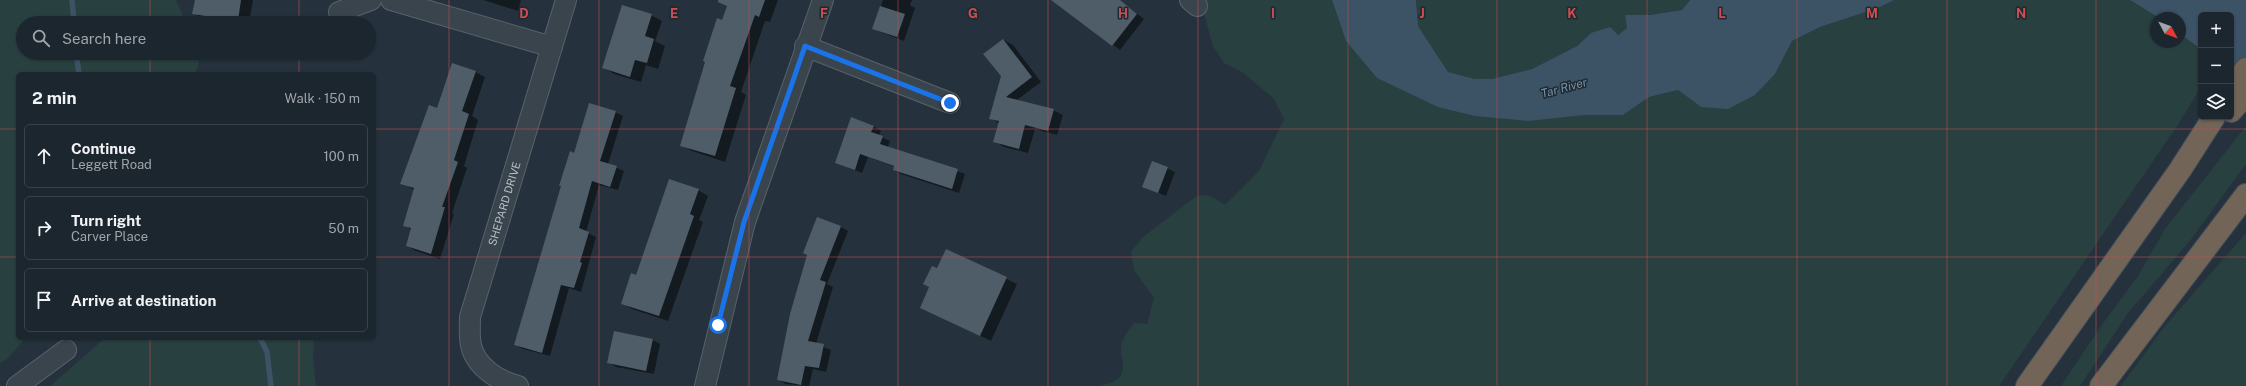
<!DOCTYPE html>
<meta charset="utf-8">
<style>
:root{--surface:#1c262e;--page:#29323a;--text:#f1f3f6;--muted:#a0a5aa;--line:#3a434a}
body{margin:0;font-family:"Public Sans",sans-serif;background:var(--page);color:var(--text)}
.controls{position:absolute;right:12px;top:12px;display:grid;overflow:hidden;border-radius:6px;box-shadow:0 1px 3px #0004}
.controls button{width:36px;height:36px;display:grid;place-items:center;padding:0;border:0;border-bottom:1px solid var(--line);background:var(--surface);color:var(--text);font:20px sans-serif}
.compass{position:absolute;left:2150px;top:12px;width:36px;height:36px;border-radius:50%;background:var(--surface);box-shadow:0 1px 3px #0004;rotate:131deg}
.stop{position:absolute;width:12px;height:12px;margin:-9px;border:3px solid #1a73e8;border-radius:50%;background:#fff}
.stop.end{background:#1a73e8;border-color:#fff;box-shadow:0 1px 4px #0008}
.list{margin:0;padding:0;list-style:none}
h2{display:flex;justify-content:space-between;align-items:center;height:52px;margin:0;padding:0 16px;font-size:17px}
h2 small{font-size:13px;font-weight:400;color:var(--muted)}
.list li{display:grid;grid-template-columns:26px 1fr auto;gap:12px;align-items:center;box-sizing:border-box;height:64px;margin:0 8px 8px;padding:0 8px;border:1px solid var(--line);border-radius:6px}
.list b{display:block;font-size:15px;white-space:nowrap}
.list p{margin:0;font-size:13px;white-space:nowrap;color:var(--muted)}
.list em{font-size:13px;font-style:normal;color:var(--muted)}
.icon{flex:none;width:22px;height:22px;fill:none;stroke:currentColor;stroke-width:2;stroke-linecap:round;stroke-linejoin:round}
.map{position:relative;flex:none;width:2246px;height:386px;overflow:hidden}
.search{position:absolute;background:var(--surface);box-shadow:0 1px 3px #0004;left:16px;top:16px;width:360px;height:44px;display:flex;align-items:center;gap:10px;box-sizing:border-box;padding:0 14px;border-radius:22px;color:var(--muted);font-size:15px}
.panel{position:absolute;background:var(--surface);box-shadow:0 1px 3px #0004;left:16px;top:72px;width:360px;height:268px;border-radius:6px}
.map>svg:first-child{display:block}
.green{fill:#28403f}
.water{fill:#3c5265}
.shadow{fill:#0007}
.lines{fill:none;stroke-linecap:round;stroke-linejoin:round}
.stream{stroke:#3c5265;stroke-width:5.5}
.building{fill:#4e5d67}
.street-casing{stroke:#57626b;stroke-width:22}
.highway-casing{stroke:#444f58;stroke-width:24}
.street{stroke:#39444d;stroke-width:20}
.highway{stroke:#726457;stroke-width:22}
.route{stroke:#1a73e8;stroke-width:5}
.grid{fill:none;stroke:#ce4e50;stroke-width:1;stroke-opacity:0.55}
.labels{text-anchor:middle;stroke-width:3;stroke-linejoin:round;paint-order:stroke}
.street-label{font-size:11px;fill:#b5bfc8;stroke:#1e2932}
.water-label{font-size:12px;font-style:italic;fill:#7793aa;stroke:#1e2932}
.grid-label{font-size:13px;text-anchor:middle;font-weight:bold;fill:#ce4e50;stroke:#1e2932;stroke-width:3;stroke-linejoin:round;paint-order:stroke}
</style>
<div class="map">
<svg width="2246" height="386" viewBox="0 0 2246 386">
<rect width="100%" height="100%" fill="#25323d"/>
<path class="green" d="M0,0H176L186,23H23V53H197L199,62L195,74H18V338H26L7,359L0,363Z
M1200,0H1332L1346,41L1584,115H1623L1649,97L1678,90L1701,107L1755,95L1775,74L1792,41L1820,27L1878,8L1894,0H2130L2159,18H2156V42H2180V34L2201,49V87L2177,126L1999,386H1098C1111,383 1124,381 1123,364C1123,360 1121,356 1121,352C1120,341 1128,331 1134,323L1147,324L1154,298L1134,270L1131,252L1143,237L1194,198C1207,191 1213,198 1225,205L1259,171L1284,119L1274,99L1242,72L1224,63L1213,46Z
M1416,0H1690L1682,10L1649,15H1625L1628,28L1617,35L1591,33L1577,46L1532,69L1492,79H1475L1448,72L1418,26Z
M2246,126V164L2189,242L2128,313L2080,386H2061L2101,326L2138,276L2165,229Z
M2246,233V386H2121L2165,326Z
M105,338H314L313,358L316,386H50Z"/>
<path class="water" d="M1332,0H1416L1418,26L1448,72L1475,79H1492L1532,69L1577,46L1591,33L1610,27L1618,35L1627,28L1625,15H1649L1682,10L1690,0H1894L1878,8L1820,27L1792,41L1775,74L1755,95L1728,109L1701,107L1678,90L1649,97L1623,115H1584L1528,121L1475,116L1438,107L1377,78L1346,41Z
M2130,0H2246V77L2231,69V15H2201V49L2180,34V18H2159Z"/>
<path class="shadow" d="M196,0H253L249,23H226L204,19L193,13Z
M483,0H521L518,11Z
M731,0H778L770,22L765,21L741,92L746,95L725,162L692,151L681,145Z
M883,0H912L910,5L915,8L904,41L873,29Z
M1052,0H1119L1144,19L1120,50Z
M651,15L662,21L655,41L665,46L658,69L646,65L641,82L614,74L603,67Z
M1004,40L1013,45L1041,82L1017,100L1053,110L1063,115L1057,135L1035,129L1028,153L1004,147L994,141L999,123L990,118L1002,76Z
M475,72L485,77L472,116L478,120L464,166L467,168L452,213L454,214L440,259L416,251L407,246L412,230L404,225L414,190L402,183L438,109Z
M615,112L623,116L608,164L624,171L618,190L599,185L586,232L596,237L581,292L569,288L550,356L523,349L516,345L574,154Z
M873,126L881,131L879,136L890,141L888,147L965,174L959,193L901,174L894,170L895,167L868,157L862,173L836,162Z
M1153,162L1175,172L1166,196L1143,186Z
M698,190L708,196L699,220L703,222L668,321L632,309L622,303L637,276Z
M841,227L848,231L827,284L833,287L816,344L831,350L826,372L813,369L809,386L785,384L778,379Z
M946,250L1017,284L991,341L921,307Z
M653,340L660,344L654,374L616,367L608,362Z"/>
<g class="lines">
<path class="stream" d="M72,0L74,23
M76,53L79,74
M260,338L267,352L271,386"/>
</g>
<path class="building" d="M195,0H241L238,21L192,14Z
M718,0H765L759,17L755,15L730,86L736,88L715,156L680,146L705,62L703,61L717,18L722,20L727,6L718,2Z
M1051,0H1120L1137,14L1112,46Z
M622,5L652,14L645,36L654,39L647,63L635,60L630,77L602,68Z
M880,6L905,14L897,37L872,29Z
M1003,39L1032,77L1006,97L1054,109L1048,131L1025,125L1019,149L993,142L999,121L989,119L1001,76L983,54Z
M452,63L476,71L462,111L469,114L454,160L458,162L442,207H445L431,254L406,246L411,228L403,226L414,188L400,184L429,105L437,108Z
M589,103L616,111L600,161L617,166L610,187L592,181L579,228L589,232L580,262L582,263L574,288L561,285L542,353L514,345L561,186H559L570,151L574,153Z
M851,117L874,126L871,132L883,136L880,144L958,169L952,189L893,170L894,166L860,154L855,170L835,163Z
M1152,161L1168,167L1158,193L1142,187Z
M669,179L699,189L690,214L694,216L659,316L621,304L631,273L636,275Z
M817,217L841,226L820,280L826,282L808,341L824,344L819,368L805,366L801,385L777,380L790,314L807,255L803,253Z
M946,249L1007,277L980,336L920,308L929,287L923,284L932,266L937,268Z
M614,331L653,339L646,371L607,363Z"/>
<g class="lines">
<g class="street-casing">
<g id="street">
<path d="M391,0L552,47"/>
<path d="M1190,0L1197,6"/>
<path d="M339,12L371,0"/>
<path d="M805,46L950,103"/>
<path d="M17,386L66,350"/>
<path id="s1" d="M518,386C498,381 475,366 471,345C469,336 470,326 470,317L566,0"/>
<path d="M705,386L745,222L823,0"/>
</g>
</g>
<g class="highway-casing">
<path id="highway" d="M2231,91L2246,69
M2231,111L2246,94
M2027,386L2180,170L2214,117
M2101,386L2246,195"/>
</g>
<use href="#street" class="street"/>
<use href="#highway" class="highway"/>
</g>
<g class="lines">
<path class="route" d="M718,325L744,222L805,46L950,103"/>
</g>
<path class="grid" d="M150,0V23M299,0V23M449,0V386M599,0V386M749,0V386M898,0V386M1048,0V386M1198,0V386M1348,0V386M1497,0V386M1647,0V386M1797,0V386M1947,0V386M2096,0V386M150,53V74M299,53V74M0,129H18M374,129H2246M0,257H18M374,257H2246M150,338V386M299,338V386"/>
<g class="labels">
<g class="street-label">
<text dy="4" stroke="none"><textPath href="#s1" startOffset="212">SHEPARD DRIVE</textPath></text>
</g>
<g class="water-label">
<text transform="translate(1564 88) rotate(-15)" y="4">Tar River</text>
</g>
</g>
<g class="grid-label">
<text x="524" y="18">D</text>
<text x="674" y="18">E</text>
<text x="824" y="18">F</text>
<text x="973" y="18">G</text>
<text x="1123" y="18">H</text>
<text x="1273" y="18">I</text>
<text x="1422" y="18">J</text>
<text x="1572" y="18">K</text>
<text x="1722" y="18">L</text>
<text x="1872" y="18">M</text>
<text x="2021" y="18">N</text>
</g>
</svg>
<div class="controls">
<button>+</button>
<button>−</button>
<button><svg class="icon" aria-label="layers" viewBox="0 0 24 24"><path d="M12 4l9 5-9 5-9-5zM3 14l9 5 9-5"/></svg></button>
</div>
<svg class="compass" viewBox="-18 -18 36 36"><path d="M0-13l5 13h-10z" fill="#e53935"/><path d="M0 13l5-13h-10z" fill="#a0a5aa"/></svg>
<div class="stop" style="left:718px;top:325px"></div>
<div class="stop end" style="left:950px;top:103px"></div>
<div class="search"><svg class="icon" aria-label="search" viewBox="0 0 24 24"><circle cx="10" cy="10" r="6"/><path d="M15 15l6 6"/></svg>Search here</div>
<section class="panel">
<h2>2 min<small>Walk · 150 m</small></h2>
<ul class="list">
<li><svg class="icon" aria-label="ahead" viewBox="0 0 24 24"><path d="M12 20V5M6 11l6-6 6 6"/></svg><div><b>Continue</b><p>Leggett Road</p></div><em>100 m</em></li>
<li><svg class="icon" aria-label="right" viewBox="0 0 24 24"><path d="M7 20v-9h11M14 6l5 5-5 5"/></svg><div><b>Turn right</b><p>Carver Place</p></div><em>50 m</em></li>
<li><svg class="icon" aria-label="arrive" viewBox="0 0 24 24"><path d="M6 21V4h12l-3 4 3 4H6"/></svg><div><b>Arrive at destination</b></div></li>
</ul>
</section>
</div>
